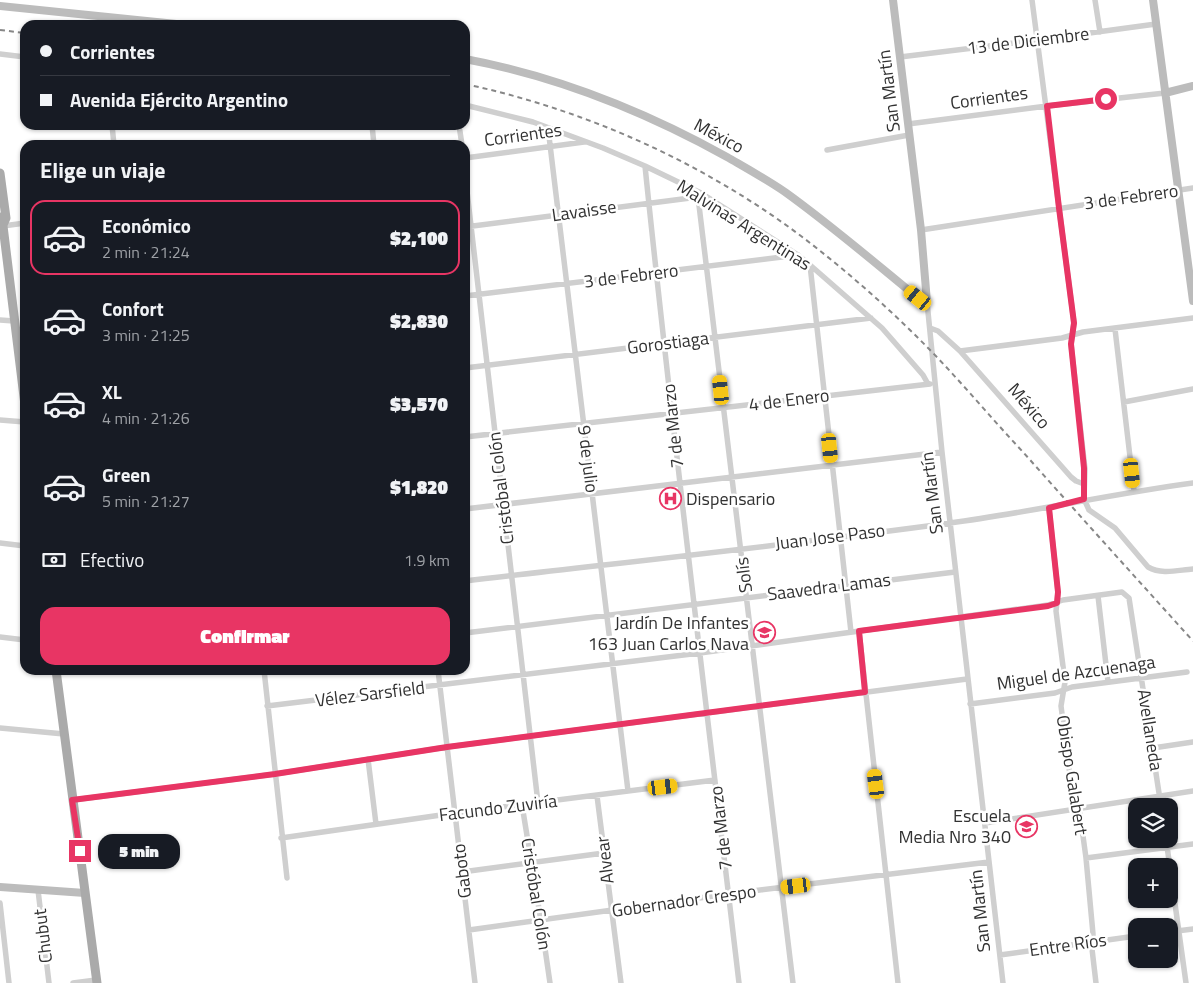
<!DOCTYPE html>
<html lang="es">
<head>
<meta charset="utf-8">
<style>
  :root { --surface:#171b24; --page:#242831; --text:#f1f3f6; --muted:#9ea1a6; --line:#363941; --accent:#e83564 }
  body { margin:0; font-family:"Titillium Web",sans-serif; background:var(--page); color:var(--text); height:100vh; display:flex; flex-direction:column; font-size:19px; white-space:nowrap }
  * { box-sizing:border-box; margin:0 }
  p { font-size:16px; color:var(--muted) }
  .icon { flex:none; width:28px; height:28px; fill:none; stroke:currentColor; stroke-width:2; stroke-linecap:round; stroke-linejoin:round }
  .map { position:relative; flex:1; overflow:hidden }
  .panel { position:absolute; left:20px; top:140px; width:450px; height:535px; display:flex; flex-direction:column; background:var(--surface); border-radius:15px; box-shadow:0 1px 4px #0004 }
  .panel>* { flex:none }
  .banner { position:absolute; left:20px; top:20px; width:450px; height:110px; border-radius:15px; box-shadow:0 1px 4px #0004; display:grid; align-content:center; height:110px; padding:0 20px; background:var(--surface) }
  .tools { position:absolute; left:1128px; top:798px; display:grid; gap:10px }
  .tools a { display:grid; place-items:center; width:50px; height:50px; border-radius:10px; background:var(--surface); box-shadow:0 1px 4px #0004; font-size:25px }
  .end { position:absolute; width:22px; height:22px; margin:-11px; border:6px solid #e83564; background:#fff; box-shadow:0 0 0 2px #fff }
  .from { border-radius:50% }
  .bubble { position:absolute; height:35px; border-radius:15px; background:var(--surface); box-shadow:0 1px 4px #0004; font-size:16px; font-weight:800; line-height:35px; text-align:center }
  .car { position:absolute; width:15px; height:30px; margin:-15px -8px; border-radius:6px; box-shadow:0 0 4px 1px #0007; background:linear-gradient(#f5c518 24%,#345 0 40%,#f5c518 0 76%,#345 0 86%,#f5c518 0) }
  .banner b { display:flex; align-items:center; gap:18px; height:48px; font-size:19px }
  .banner b+b { border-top:1px solid var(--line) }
  .banner i { width:12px; height:12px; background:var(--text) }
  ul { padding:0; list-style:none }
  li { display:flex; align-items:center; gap:15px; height:75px; margin:0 10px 8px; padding:0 10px; border:2px solid transparent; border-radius:15px }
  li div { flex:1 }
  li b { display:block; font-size:19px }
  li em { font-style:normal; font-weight:800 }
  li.selected { border-color:var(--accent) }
  li>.icon { width:45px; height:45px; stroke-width:1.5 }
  h2 { padding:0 20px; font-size:22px; line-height:60px }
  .pay { display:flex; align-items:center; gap:12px; height:55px; padding:0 20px; font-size:19px }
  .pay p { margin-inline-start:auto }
  .primary-button { display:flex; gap:10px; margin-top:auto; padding:10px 20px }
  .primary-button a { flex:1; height:58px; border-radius:15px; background:var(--accent); color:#fff; font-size:20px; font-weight:800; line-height:58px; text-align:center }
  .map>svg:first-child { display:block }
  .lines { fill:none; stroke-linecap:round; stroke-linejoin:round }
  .street { stroke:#cfcfcf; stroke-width:5.5 }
  .secondary { stroke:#bcbcbc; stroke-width:8 }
  .primary { stroke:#aaa; stroke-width:9 }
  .rail { stroke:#878787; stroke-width:2; stroke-dasharray:5 4; stroke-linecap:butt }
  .route { stroke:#e83564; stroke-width:6 }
  .labels { text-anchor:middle; stroke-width:5; stroke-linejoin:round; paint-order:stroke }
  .street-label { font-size:18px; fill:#323232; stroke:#fff }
  .poi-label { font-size:18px; fill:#323232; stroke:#fff; text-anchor:end }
</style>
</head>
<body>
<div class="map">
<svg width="1193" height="983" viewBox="0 0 1193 983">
  <rect width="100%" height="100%" fill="#fff"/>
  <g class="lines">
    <path class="street" d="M1032,0l42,323 -3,21 14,125 -1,30 5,11 26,18 33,39c14,8 30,3 45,2
      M1095,0l5,32
      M0,54l25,3
      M900,57l138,-17 118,-16
      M465,105l68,17 70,26 42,18 56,27 97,62 12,10 72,63 41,47 5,9
      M908,124l139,-18 118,-13
      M112,125l2,20
      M372,125l2,20
      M459,125l3,20
      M548,128l80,663
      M827,150l82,-15
      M465,158l119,-16
      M645,166c28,273 62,545 94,817
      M465,174l73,629
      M698,197l95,786
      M3,226l22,-3
      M465,227l233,-30 2,-2
      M921,230l272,-42
      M810,265l41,367
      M465,296l333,-41
      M927,302l15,150 61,531
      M0,320l14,1
      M930,328l8,3 22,20 111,126 5,4 8,3
      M1115,329l19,162
      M960,351l102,-13 21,-6 110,-14
      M465,368l406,-50
      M1124,402l69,-13
      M0,420l25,2
      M465,437l465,-53
      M1049,508l9,84 -2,19 9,71 -4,24 12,92 7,16 6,44 7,76 -1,15 4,34
      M465,509l477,-57
      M0,543l25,3
      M465,581c162,-19 324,-36 485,-58 82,-11 161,-29 243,-40
      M1098,596l10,86
      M859,631l39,352
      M465,633l490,-61
      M0,637l25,3
      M264,670l23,208
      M438,670l37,313
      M970,704l85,-11 17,-6 115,-15
      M267,706l433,-53 348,-48 15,-5 59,-8 7,6 32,208
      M0,728l64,6
      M1153,748l40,-6
      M368,759l8,65
      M597,796l24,187
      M73,800l202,-26 172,-27 520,-68
      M522,805l19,116 9,62
      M985,823l208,-32
      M281,838l174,-25 260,-33
      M1166,839l20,144
      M1086,858l107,-14
      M462,872l142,-19
      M38,890l11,93
      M0,903l9,80
      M469,930l259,-36 261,-32
      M1169,932l24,-3
      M1000,955l136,-19
      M73,983l23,-3"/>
    <path class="secondary" d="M893,0l28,230 6,72
      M1153,0l40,301
      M0,6l186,19
      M465,59c91,17 181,53 262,98 19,11 39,22 58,35 46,33 89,70 133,106l9,4
      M1165,93l28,-7
      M0,887l85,6"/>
    <path class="primary" d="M0,173l6,45 -3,7
      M0,217l3,9 22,179
      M56,670l41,313"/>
    <path class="rail" d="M0,30l25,3
      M465,84c121,26 237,78 336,152 46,35 90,74 130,115 32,33 61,68 92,101 56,63 113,126 170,189"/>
  </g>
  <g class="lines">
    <path class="route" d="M80,851l-8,-51 203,-26 172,-27 418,-55 -6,-61 189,-25 9,-3 1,-11 -9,-84 35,-9v-31l-13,-124 3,-21 -15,-115 -12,-102 59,-7"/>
  </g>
  <defs>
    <symbol id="hospital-ring" viewBox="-11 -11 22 22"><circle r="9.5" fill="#fff" stroke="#e83564" stroke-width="1.5"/><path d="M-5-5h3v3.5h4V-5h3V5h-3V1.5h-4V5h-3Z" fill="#e83564"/></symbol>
    <symbol id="school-ring" viewBox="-11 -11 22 22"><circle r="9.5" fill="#fff" stroke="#e83564" stroke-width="1.5"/><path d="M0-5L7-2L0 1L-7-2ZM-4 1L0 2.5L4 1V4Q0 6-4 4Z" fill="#e83564"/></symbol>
  </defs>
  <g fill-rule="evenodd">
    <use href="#hospital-ring" x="658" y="486" width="25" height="25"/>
    <use href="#school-ring" x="752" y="620" width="25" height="25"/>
    <use href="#school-ring" x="1014" y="814" width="25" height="25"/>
  </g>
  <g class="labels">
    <g class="street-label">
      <text transform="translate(1028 41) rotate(-7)" y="6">13 de Diciembre</text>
      <text transform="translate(889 91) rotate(-97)" y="6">San Martín</text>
      <text transform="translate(989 98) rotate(-8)" y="6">Corrientes</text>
      <text transform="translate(523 135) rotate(-8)" y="6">Corrientes</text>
      <text transform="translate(719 136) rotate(28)" y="6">México</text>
      <text transform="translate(1131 197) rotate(-8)" y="6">3 de Febrero</text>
      <text transform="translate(584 211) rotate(-8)" y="6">Lavaisse</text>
      <text transform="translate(744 225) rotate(32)" y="6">Malvinas Argentinas</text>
      <text transform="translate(631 276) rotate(-7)" y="6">3 de Febrero</text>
      <text transform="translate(668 343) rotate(-7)" y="6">Gorostiaga</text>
      <text transform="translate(789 400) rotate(-7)" y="6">4 de Enero</text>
      <text transform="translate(1029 406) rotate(49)" y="6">México</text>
      <text transform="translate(673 426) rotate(-96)" y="6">7 de Marzo</text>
      <text transform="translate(588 459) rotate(83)" y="6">9 de julio</text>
      <text transform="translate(501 488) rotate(-97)" y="6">Cristóbal Colón</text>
      <text transform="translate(932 493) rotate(-97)" y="6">San Martín</text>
      <text transform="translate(830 537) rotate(-7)" y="6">Juan Jose Paso</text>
      <text transform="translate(744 575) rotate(-97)" y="6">Solís</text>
      <text transform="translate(829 587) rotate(-7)" y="6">Saavedra Lamas</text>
      <text transform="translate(1076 673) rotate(-8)" y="6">Miguel de Azcuenaga</text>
      <text transform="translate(370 694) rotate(-7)" y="6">Vélez Sarsfield</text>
      <text transform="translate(1150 730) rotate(81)" y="6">Avellaneda</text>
      <text transform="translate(1072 775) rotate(81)" y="6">Obispo Galabert</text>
      <text transform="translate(498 808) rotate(-7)" y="6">Facundo Zuviría</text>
      <text transform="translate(721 828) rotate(-97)" y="6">7 de Marzo</text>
      <text transform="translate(605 860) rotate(-97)" y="6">Alvear</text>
      <text transform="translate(462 871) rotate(-97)" y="6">Gaboto</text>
      <text transform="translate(536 894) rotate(81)" y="6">Cristóbal Colón</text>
      <text transform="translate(684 901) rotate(-8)" y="6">Gobernador Crespo</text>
      <text transform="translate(980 911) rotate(-96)" y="6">San Martín</text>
      <text transform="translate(43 936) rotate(-97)" y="6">Chubut</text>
      <text transform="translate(1068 945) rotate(-8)" y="6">Entre Ríos</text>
    </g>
    <g class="poi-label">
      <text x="686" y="505" text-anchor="start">Dispensario</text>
      <text x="749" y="629">Jardín De Infantes<tspan x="749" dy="21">163 Juan Carlos Nava</tspan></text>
      <text x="1011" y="822">Escuela<tspan x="1011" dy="21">Media Nro 340</tspan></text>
    </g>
  </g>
</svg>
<div class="tools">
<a><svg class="icon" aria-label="layers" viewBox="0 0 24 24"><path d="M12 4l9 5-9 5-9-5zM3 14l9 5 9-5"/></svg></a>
<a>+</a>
<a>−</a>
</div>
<i class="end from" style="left:1106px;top:99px"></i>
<i class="end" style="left:80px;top:851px"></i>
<div class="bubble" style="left:98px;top:834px;width:82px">5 min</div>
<i class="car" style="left:918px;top:298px;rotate:309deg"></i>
<i class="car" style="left:721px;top:390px;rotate:354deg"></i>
<i class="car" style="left:830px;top:448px;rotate:174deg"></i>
<i class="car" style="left:1132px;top:473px;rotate:174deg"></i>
<i class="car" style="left:876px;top:784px;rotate:353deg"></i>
<i class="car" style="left:663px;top:787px;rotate:83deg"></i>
<i class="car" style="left:796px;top:886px;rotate:263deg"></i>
<div class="banner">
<b><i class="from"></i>Corrientes</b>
<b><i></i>Avenida Ejército Argentino</b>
</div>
<section class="panel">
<h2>Elige un viaje</h2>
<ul>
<li class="selected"><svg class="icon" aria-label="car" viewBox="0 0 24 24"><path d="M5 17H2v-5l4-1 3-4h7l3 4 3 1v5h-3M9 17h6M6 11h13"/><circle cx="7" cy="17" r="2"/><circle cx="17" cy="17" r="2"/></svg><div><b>Económico</b><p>2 min · 21:24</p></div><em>$2,100</em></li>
<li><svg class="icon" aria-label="car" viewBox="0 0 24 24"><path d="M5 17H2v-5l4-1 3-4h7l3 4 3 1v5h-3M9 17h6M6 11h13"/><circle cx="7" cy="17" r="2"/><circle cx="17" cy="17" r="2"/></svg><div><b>Confort</b><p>3 min · 21:25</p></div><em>$2,830</em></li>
<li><svg class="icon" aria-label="car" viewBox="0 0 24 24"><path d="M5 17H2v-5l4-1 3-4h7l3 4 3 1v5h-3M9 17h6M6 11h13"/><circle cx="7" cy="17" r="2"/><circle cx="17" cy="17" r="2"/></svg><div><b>XL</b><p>4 min · 21:26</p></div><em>$3,570</em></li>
<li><svg class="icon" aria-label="car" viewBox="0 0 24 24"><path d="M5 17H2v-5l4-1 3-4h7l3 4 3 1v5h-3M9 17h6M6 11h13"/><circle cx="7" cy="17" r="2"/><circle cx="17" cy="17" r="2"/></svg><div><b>Green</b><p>5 min · 21:27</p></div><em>$1,820</em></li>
</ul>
<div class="pay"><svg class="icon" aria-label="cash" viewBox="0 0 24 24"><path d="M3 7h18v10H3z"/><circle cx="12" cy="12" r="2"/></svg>Efectivo<p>1.9 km</p></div>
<div class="primary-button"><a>Confirmar</a></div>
</section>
</div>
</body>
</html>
